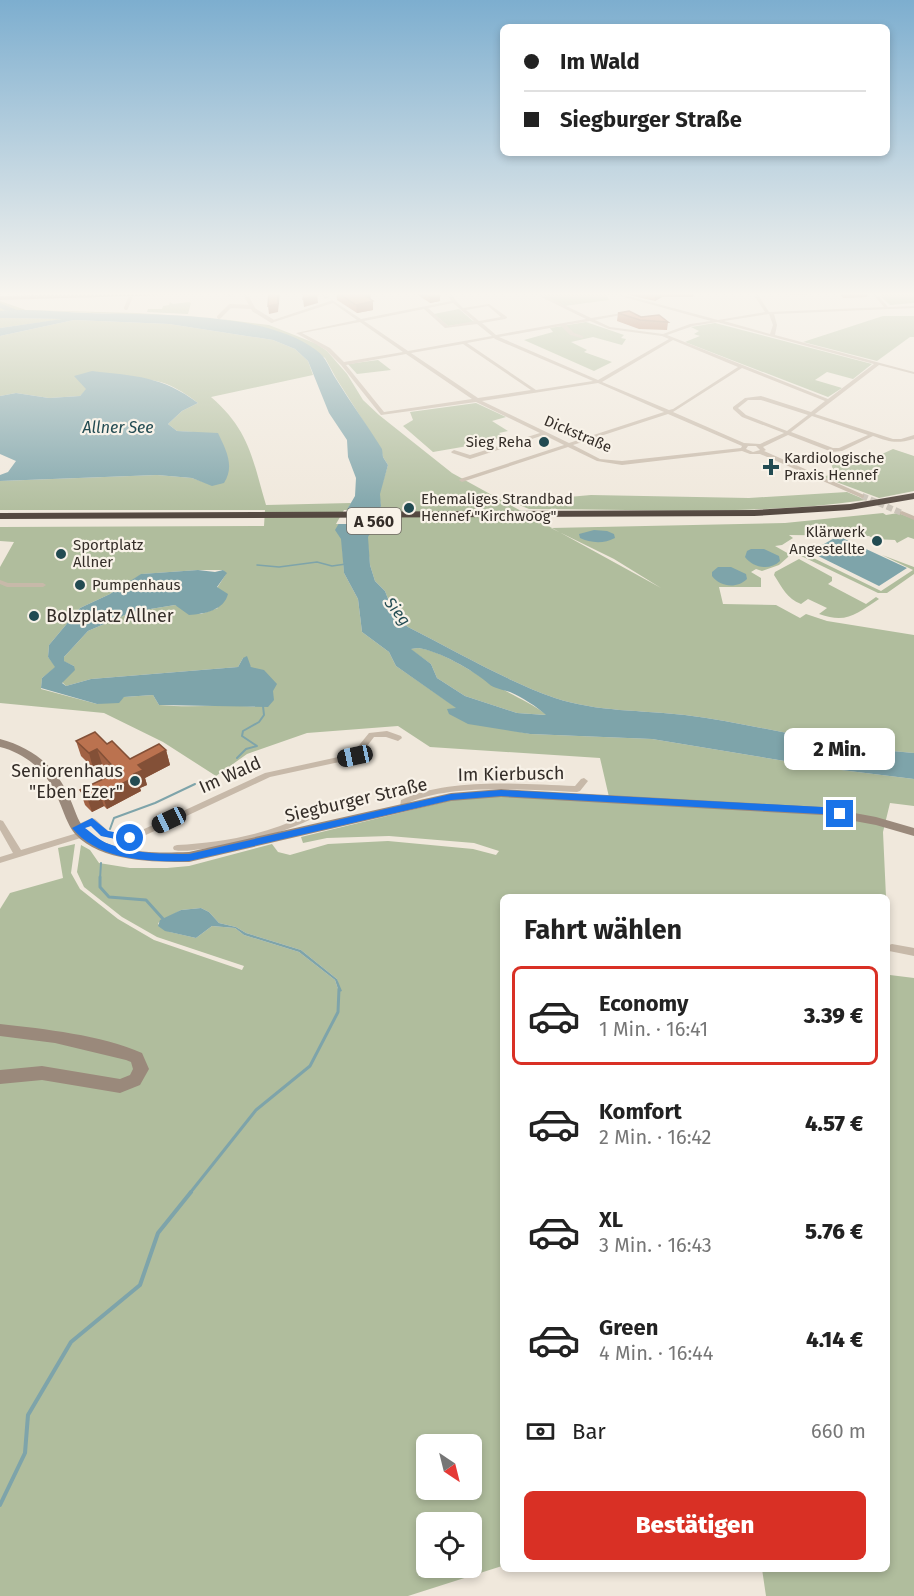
<!DOCTYPE html>
<html lang="de">
<head>
<meta charset="utf-8">
<style>
  :root { --surface:#fff; --page:#f2f2f2; --text:#222; --muted:#767676; --line:#e0e0e0; --accent:#d93025 }
  body { margin:0; font-family:"Fira Sans",sans-serif; background:var(--page); color:var(--text); height:100vh; display:flex; flex-direction:column; font-size:22px; white-space:nowrap }
  * { box-sizing:border-box; margin:0 }
  p { font-size:20px; color:var(--muted) }
  .icon { flex:none; width:33px; height:33px; fill:none; stroke:currentColor; stroke-width:2; stroke-linecap:round; stroke-linejoin:round }
  .map { position:relative; flex:1; overflow:hidden }
  .sheet { position:absolute; left:500px; top:894px; width:390px; height:678px; display:flex; flex-direction:column; background:var(--surface); border-radius:9px; box-shadow:0 3px 9px #0003 }
  .sheet>* { flex:none }
  .guide { position:absolute; left:500px; top:24px; width:390px; height:132px; border-radius:9px; box-shadow:0 3px 9px #0003; display:grid; align-content:center; height:132px; padding:0 24px; background:var(--surface) }
  .needle { width:39px; rotate:145deg }
  .controls { position:absolute; left:416px; top:1434px; display:grid; gap:12px }
  .controls a { display:grid; place-items:center; width:66px; height:66px; border-radius:9px; background:var(--surface); box-shadow:0 3px 9px #0003; font-size:30px }
  .end { position:absolute; width:27px; height:27px; margin:-14px; border:8px solid #1a73e8; background:#fff; box-shadow:0 0 0 3px #fff }
  .from { border-radius:50% }
  .bubble { position:absolute; height:42px; border-radius:9px; background:var(--surface); box-shadow:0 3px 9px #0003; font-size:20px; font-weight:800; line-height:42px; text-align:center }
  .car { position:absolute; width:18px; height:36px; margin:-18px -9px; border-radius:8px; box-shadow:0 0 4px 2px #0007; background:linear-gradient(#222 24%,#8ab4d8 0 40%,#222 0 76%,#8ab4d8 0 86%,#222 0) }
  .guide b { display:flex; align-items:center; gap:21px; height:57px; font-size:22px }
  .guide b+b { border-top:2px solid var(--line) }
  .guide i { width:15px; height:15px; background:var(--text) }
  ul { padding:0; list-style:none }
  li { display:flex; align-items:center; gap:18px; height:99px; margin:0 12px 9px; padding:0 12px; border:3px solid transparent; border-radius:9px }
  li div { flex:1 }
  li b { display:block; font-size:22px }
  li em { font-style:normal; font-weight:800 }
  li.current { border-color:var(--accent) }
  li>.icon { width:54px; height:54px; stroke-width:1.5 }
  h2 { padding:0 24px; font-size:27px; line-height:72px }
  .pay { display:flex; align-items:center; gap:15px; height:66px; padding:0 24px; font-size:22px }
  .pay p { margin-inline-start:auto }
  .button { display:flex; gap:12px; margin-top:auto; padding:12px 24px }
  .button a { flex:1; height:69px; border-radius:9px; background:var(--accent); color:#fff; font-size:24px; font-weight:800; line-height:69px; text-align:center }
  .map>svg:first-child { display:block }
  .green { fill:#b0bd9d; fill-rule:evenodd }
  .water { fill:#7ea4aa; fill-rule:evenodd }
  .pier { fill:#f0e8dc }
  .lines { fill:none; stroke-linecap:round; stroke-linejoin:round }
  .stream-far3 { stroke:#7ea4aa; stroke-width:1.5 }
  .stream-far2 { stroke:#7ea4aa; stroke-width:2 }
  .stream-far1 { stroke:#7ea4aa; stroke-width:3 }
  .stream { stroke:#7ea4aa; stroke-width:4 }
  .river { fill:#7ea4aa; fill-rule:evenodd }
  .minor-tunnel { stroke:#cac3b8; stroke-width:6; stroke-dasharray:6 3; stroke-linecap:butt }
  .pedestrian { stroke:#c7b9a9; stroke-width:4 }
  .minor { fill:#c7b9a9; fill-rule:evenodd }
  .secondary { fill:#9a897b; fill-rule:evenodd }
  .motorway { fill:#544840; fill-rule:evenodd }
  .wall { fill:#a16244 }
  .shaded-wall { fill:#835037 }
  .building { fill:#bb724f; stroke:#835037; stroke-width:1.5 }
  .route { fill:#1a73e8 }
  .poi-dot { fill:#224b52; stroke:#f8f2e8; stroke-width:2 }
  .labels { text-anchor:middle; stroke-width:4.5; stroke-linejoin:round; paint-order:stroke }
  .far-street-label { font-size:15px; fill:#342d28; stroke:#f8f2e8 }
  .far-poi-label { font-size:15px; fill:#342d28; stroke:#f8f2e8; text-anchor:start }
  .far-water-label { font-size:16px; font-style:italic; fill:#224b52; stroke:#f8f2e8 }
  .shield { fill:#f8f2e8; stroke:#6f6862; stroke-width:1.5 }
  .shield-label { font-size:16px; font-weight:bold; fill:#342d28 }
  .poi-label { font-size:18px; fill:#342d28; stroke:#f8f2e8; text-anchor:start }
  .street-label { font-size:18px; fill:#342d28; stroke:#f8f2e8 }
</style>
</head>
<body>
<div class="map">
<svg width="914" height="1596" viewBox="0 0 914 1596">
  <rect width="100%" height="100%" fill="#f0e8dc"/>
  <path class="green" d="M536,292h62l12,2 -3,1 2,5 -45,6z
    M876,292h38v11l-24,2z
    M0,301l26,9 111,3 76,5 -165,-7h-48z
    M170,302l3,2 16,-2 2,1 -3,11 -41,-2 1,-3h14l1,-3 6,-1z
    M459,309l15,13 -26,4 -14,-12z
    M883,316h31v21h-4l-33,24 -74,-19z
    M0,318l65,1 -65,9z
    M221,319l48,6 48,19 10,7 20,23 16,26 16,15 73,58 209,115 -47,-29 -63,-31 234,-5 98,-10 3,2 12,-2 16,6v20l-6,-2 -11,6 -2,-3 -21,-1 -5,-3 -80,-1 4,3 -11,7 -7,1 14,8 -1,3 -9,8 -17,6 -6,-2 -5,3 10,6v9h-42l4,17 53,1 24,13 6,-4 21,7 87,14v118c-77,-6 -152,-28 -229,-38 -43,-5 -88,-3 -130,-17 -51,-18 -99,-47 -147,-71l-13,-10 -10,-26 -10,-10 -5,-16 -3,-28 9,-14 5,-17 -2,-12 9,-29 -5,-8 -2,-8 -45,-71 -11,-20 -35,-22z
    M74,320l95,4 104,16 22,9 13,12 5,14 -102,22c39,34 41,61 55,108l85,-2 -10,19 3,51 14,26 4,33 27,20 7,14 61,42 -2,2 45,18 30,6 122,5 181,30 81,10v27l-24,-3 -7,29 3,65h-384v669l-94,30h-408v-687l10,-16 53,-15 -5,-30 17,-4 -4,29 9,16 38,30 36,21 88,30 2,-4 -87,-29 -35,-20 -38,-30 -7,-15 4,-27 9,5 9,13 31,5h37l22,-2 83,-22 6,8 12,3 38,-11 60,-3 85,8 23,6 3,-4 -25,-8 -85,-7 -62,2 -24,5 -2,-6 193,-47 115,7 -9,-39 -170,-11 -32,-21 -91,7 -60,21 -31,22 -53,-34 -59,-29 -104,-10v-136l14,-25 -14,-1v-14l264,-1 1,-16h-265v-29l157,-6 35,3 20,7 -19,-53 -16,-1 -9,-7 14,-13 16,-8c-45,-34 -61,-24 -112,-13l-6,6 -31,2 -33,-5 -16,3v-60zM198,570h25l3,4 -9,14 1,20 -17,6 -26,-9 -43,7 -44,19 -24,26 -1,4 11,5 -12,16 4,4 25,-7 147,-12 5,-9 8,9 4,40c-32,-3 -64,1 -96,-2l-6,-10 -29,2 -27,7 -56,-15 1,-11 14,-11 -8,-10 1,-12 31,-37 30,-14 32,-20zM201,908l8,4 10,11 17,4 10,6 55,17 36,29 2,13 -4,-12 -36,-28 -55,-17 -9,-7 -23,-2 -16,12 -26,-6 -11,-6 -1,-3 23,-13zM426,1444h45v46h-45zM426,1522h45v46h-45z
    M586,322l38,13 -3,3 5,1 -4,6 -29,-8 -22,5 16,8 -3,2 28,10 -18,9 -70,-31 29,-8 -3,-4z
    M715,323l157,41 -19,15 -26,-7 -12,8 27,8 -14,9 -143,-55 15,-6 -6,-2 5,-3 -8,-4z
    M378,360l13,10 -34,4 -9,-10z
    M476,403l30,14 -14,4 16,10 -9,2 5,4 -42,10 -29,5 -30,-26 10,-6 -3,-8z
    M893,449l21,7v35l-35,7 -56,-21 11,-4 -3,-10 27,2z
    M847,492l19,8c-109,16 -227,9 -337,9l-17,-7 79,-7 158,3z
    M795,549l86,42 32,-21 -31,-15 32,12v7l-27,19h-9l-83,-40 -2,-2z
    M799,559l33,18v4l-4,3 38,20 10,-7 3,2c-23,15 -32,25 -60,15l8,-6 -19,-9 -7,5c-14,-5 -19,-17 -27,-29l1,-3z
    M418,648c24,3 51,22 72,34 19,12 39,19 57,33l-30,-2 -52,-17 -28,-18 -6,-14 -21,-15z
    M886,897l4,78 24,3v618h-148l-4,-27h124z"/>
  <path class="water" d="M0,311c28,-3 59,1 87,2 64,2 177,-2 229,37 11,8 13,18 20,29 15,24 31,46 46,70l1,8 5,8 -8,29 1,12 -5,17 -8,14 2,28 5,16 10,10 10,26 13,10c48,24 96,53 147,71 42,14 87,12 130,17 77,10 152,32 229,38v26l-81,-10 -181,-30 -122,-5 -62,-10 -19,-10 -2,-5 9,-1 -60,-42 -7,-14 -27,-20 -4,-33 -14,-26 -3,-34 -6,-9 20,-34 1,-18 -8,-21 -1,-17 -18,-27 -21,-52 -13,-12 -22,-9 -104,-16 -95,-4 -74,16v-8l62,-9 -62,-1zM418,648c21,3 55,22 71,36 4,4 15,6 21,8 13,6 26,14 36,23l-29,-2 -52,-17 -28,-18 -6,-14 -20,-15z
    M92,371c43,5 70,5 106,32l-16,8 -14,13 9,7 41,2c8,17 17,33 6,50l-12,3 -20,-8 -35,-3 -157,6v-6l8,-3 8,-11 -16,-7v-58l16,-3 33,5 31,-2 6,-7 -12,-13z
    M594,530l13,1 7,3 1,4c-11,6 -25,5 -35,0l-1,-4z
    M838,536l69,32 -28,18 -69,-34z
    M751,549h13l15,7 1,5c-10,10 -27,7 -35,-4l2,-6z
    M718,567h13l15,7 1,5c-10,10 -27,8 -35,-3v-4z
    M198,570l17,2 8,-2 4,3 -10,14 11,7c-4,16 -23,20 -39,21l-14,-10 -43,7 -44,19 -24,26v4l10,5 1,4 -13,13 4,3 25,-7 147,-12 5,-9 4,-2 4,11 13,3 13,14 -4,7 1,9 -6,7 -109,-2 -6,-10 -29,2 -5,6 -22,1 -56,-16 1,-10 13,-11 -7,-10 1,-12 31,-37 30,-14 31,-20z
    M201,908l8,4 10,11 17,4 10,6 55,17 36,29 5,12 -3,1 -4,-12 -36,-28 -55,-17 -9,-7 -23,-2 -16,12 -31,-7 -7,-5 2,-6 21,-10z"/>
  <path class="pier" d="M344,510h39l-4,14h-43z"/>
  <g class="lines">
    <path class="stream-far3" d="M257,565l22,2 38,-5 15,4 14,-2"/>
    <path class="stream-far2" d="M237,758l9,-9 11,-3 -15,-10 1,-5 16,-9 5,-7 -1,-9
      M110,829l4,-11 41,-15 40,-19
      M100,879l1,-16"/>
    <path class="stream-far1" d="M100,877v10l9,10 37,3 18,20
      M190,1193l66,-83 54,-44 28,-54 1,-23"/>
    <path class="stream" d="M0,1505l25,-52 3,-38 43,-73 69,-57 18,-52 33,-41"/>
    <path class="river" d="M0,303l22,9 1,2 -7,2 -16,-8z"/>
    <path class="minor-tunnel" d="M862,496l40,17"/>
    <path class="pedestrian" d="M229,292l1,3
      M244,292l10,18 18,11
      M126,308l6,-14
      M219,317l11,-11 22,1"/>
    <path class="minor" d="M319,292h4l6,6 -4,1z
      M446,292h4l6,9 7,7 26,-4 18,13v1l-2,1 -23,4 14,12 90,-16 -55,-27h6l54,26 37,-6v1l-2,1 -31,6 15,7 53,7 27,-10 21,-3 -105,-29h7l105,28 47,-8 -13,-20h4l13,20 115,-5 -13,-15h4l13,15 26,-1v2l-140,6 3,11 -2,10 139,37v2l-35,-9 -64,49 78,25h8l13,-4v4c-18,5 -24,3 -41,-3l-31,15 -10,1 -44,-17 -25,12 3,3 -2,1 100,44v2l-2,1 -102,-44h-10l-8,-3 -120,14 -25,-4 -29,-14 -106,35 -3,-2 1,-1 104,-34 -20,-10 -74,24 -18,-6 -1,-1 3,-2 16,5 70,-22 -64,-31 -95,13 -40,-50 -15,-15 -30,-17 61,-13 -24,-17 -59,19 -4,-1 60,-20 2,-1 29,19 90,-18zM453,303l21,18 -26,5 -20,-18zM488,306l13,11 -22,4 -13,-11zM424,309l21,19 32,-4 15,12 -84,15 -44,-30zM769,314l4,11 -3,9 -46,-13zM590,321l19,8 53,7 7,3 -71,41 -99,-43 62,-11 9,9 11,3h2v-2l-9,-3 -8,-8zM360,322l43,30 -59,10 -14,-14 -28,-15zM717,322l157,42 -46,35 -161,-64 26,-9zM494,338l1,1 98,42 -57,9 -69,-47zM673,340l65,27 -65,42 -4,1 -67,-28zM463,344l68,46 -53,8 -67,-45zM406,354l66,45 -88,13 -38,-47zM742,368l83,33 -14,11 -50,-16 -16,2 -12,9v2l9,8 42,16 -24,11 -16,-1 -71,-31zM598,383l66,29 -95,31 -87,-42zM748,400h13l47,15 -21,16 -41,-16 -8,-7zM668,414l74,32 -1,2 -119,13 -22,-2 -27,-14zM812,416l56,19 -29,13h-6l-42,-16zM748,446h8l4,4 -7,2 -7,-3z
      M902,511l12,5v4l-14,-6v-2z
      M0,580l8,3h35l3,2 -3,2h-36l-7,-3z
      M387,731l14,5 1,2 -4,3 -12,-4h-12l-16,21 -88,19 -137,64 -3,1 -28,-6 -11,-11 -14,6 -4,-3 1,-2 18,-8 3,1 13,12 21,5 136,-63 87,-19 17,-21z
      M584,778l4,3 -8,10 -3,1c-48,-2 -126,-9 -169,11l-1,6 -3,1 -4,-3 1,-7c49,-23 121,-16 174,-14l6,-7z
      M315,811l3,1 1,2 -1,2c-37,18 -75,29 -116,33 -9,1 -19,3 -28,1l-1,-2 1,-2 3,-1c35,-2 70,-7 103,-19 12,-4 23,-11 35,-15z
      M0,820l3,1 18,29 63,-19 3,1 1,2 -1,2 -87,27v-6l13,-4 -13,-23z
      M892,944l22,4v8l-25,-5 -2,-3 2,-3z"/>
    <path class="secondary" d="M139,292h68l-3,2 -204,6v-4z
      M0,739c33,9 57,28 70,60 5,10 7,21 14,29 26,27 71,25 105,24l262,-59 50,-4 321,18 54,10 38,11v8l-38,-11 -54,-10 -321,-18 -50,4 -262,61c-35,0 -88,0 -114,-28 -8,-10 -11,-22 -16,-33 -10,-27 -31,-47 -59,-54z
      M0,1024c45,5 101,11 142,29l7,16 -9,16 -20,8 -78,-13 -42,4v-14l42,-4 78,13 10,-4 3,-6 -2,-7 -5,-2 -71,-17 -55,-7z"/>
    <path class="motorway" d="M914,493v6l-64,11 -96,6 -754,3v-6l754,-3 96,-6z"/>
  </g>
  <path class="wall" d="M336,292h34l1,7h-1l3,2v9l-16,3 -20,-13z
    M418,292h19l3,9 -10,2 -12,-8z
    M616,292h78l-1,5h-31l-7,4z
    M788,292h20l-1,3h-17z
    M838,292h30l-1,5 -24,1z
    M618,313l50,9 -1,8 -28,-1 -22,-8z
    M76,741l31,3 23,15 36,-9 4,15 -25,13 2,7 -7,3 1,3 -34,18 -3,-3 -12,6 -7,-7 -5,-15 32,-15 -10,-11 -9,4 -12,-12z"/>
  <path class="shaded-wall" d="M278,292h2l-2,20 -9,2 -1,-8z
    M317,292l1,11 -14,4 -1,-8z
    M365,292h5l1,7 -10,3v-9z
    M656,292h7l-1,5 -7,4z
    M440,295v6l-10,2v-6z
    M373,301v9l-16,3 -1,-8z
    M97,749l5,15 -9,4 -4,-15z
    M166,750l4,15 -25,13 2,7 -7,3 1,3 -34,18 -5,-15 32,-20 4,-9z
    M99,791l5,15 -12,6 -5,-15z"/>
  <path class="building" d="M269,292h9v12l-10,2z
    M304,292h13v3l-14,4z
    M337,292h28l-4,1 12,8 -17,4z
    M422,292h15l3,3 -10,2z
    M629,311l12,6 18,-2 9,7 -28,-2 -22,-7z
    M95,732l12,12 5,-3 18,18 29,-15 7,6 -28,15 5,5 -9,4 3,2 -35,18 -3,-3 -12,6 -7,-7 38,-18 -21,-23 -8,4 -13,-12z"/>
  <linearGradient id="sky" x2="0" y2="1"><stop stop-color="#7daecf"/><stop offset="0.57" stop-color="#f8f5ef"/><stop offset="1" stop-color="#f8f5ef" stop-opacity="0"/></linearGradient>
  <rect width="914" height="516" fill="url(#sky)"/>
  <path class="route" d="M501,790l321,17 21,5 2,2 -5,4 -18,-4 -321,-18 -50,4 -262,61c-39,1 -90,0 -117,-33l20,-10 16,13 22,4 5,3 -5,4 -29,-6 -10,-10 -6,2c7,5 15,13 24,16 25,10 54,10 80,10l262,-60z"/>
  <g class="poi-dot">
    <circle cx="544" cy="442" r="6"/>
    <path d="M768 458h6v6h6v6h-6v6h-6v-6h-6v-6h6z"/>
    <circle cx="409" cy="508" r="6"/>
    <circle cx="877" cy="541" r="6"/>
    <circle cx="61" cy="554" r="6"/>
    <circle cx="80" cy="585" r="6"/>
    <circle cx="34" cy="616" r="6"/>
    <circle cx="135" cy="781" r="6"/>
  </g>
  <g class="labels">
    <g class="far-street-label">
      <text transform="translate(578 434) rotate(23)" y="5">Dickstraße</text>
    </g>
    <g class="far-poi-label">
      <text x="532" y="447" text-anchor="end">Sieg Reha</text>
      <text x="784" y="463">Kardiologische<tspan x="784" dy="17">Praxis Hennef</tspan></text>
      <text x="421" y="504">Ehemaliges Strandbad<tspan x="421" dy="17">Hennef "Kirchwoog"</tspan></text>
      <text x="865" y="537" text-anchor="end">Klärwerk<tspan x="865" dy="17">Angestellte</tspan></text>
      <text x="73" y="550">Sportplatz<tspan x="73" dy="17">Allner</tspan></text>
      <text x="92" y="590">Pumpenhaus</text>
    </g>
    <g class="far-water-label">
      <text x="118" y="433">Allner See</text>
      <text transform="translate(398 611) rotate(52)" y="6">Sieg</text>
    </g>
    <rect class="shield" x="347" y="508" width="54" height="26" rx="4.5"/>
    <g class="shield-label">
      <text x="374" y="527">A 560</text>
    </g>
    <g class="poi-label">
      <text x="46" y="622">Bolzplatz Allner</text>
      <text x="123" y="777" text-anchor="end">Seniorenhaus<tspan x="123" dy="21">"Eben Ezer"</tspan></text>
    </g>
    <g class="street-label">
      <text transform="translate(511 774) rotate(-1)" y="6">Im Kierbusch</text>
      <text transform="translate(230 775) rotate(-24)" y="6">Im Wald</text>
      <text transform="translate(356 800) rotate(-13)" y="6">Siegburger Straße</text>
    </g>
  </g>
</svg>
<div class="controls">
<a><svg class="needle" viewBox="-14 -14 28 28"><path d="M0-13l5 13h-10z" fill="#e53935"/><path d="M0 13l5-13h-10z" fill="#767676"/></svg></a>
<a><svg class="icon" aria-label="locate" viewBox="0 0 24 24"><circle cx="12" cy="12" r="6"/><path d="M12 2v4M12 18v4M2 12h4M18 12h4"/></svg></a>
</div>
<i class="end from" style="left:130px;top:838px"></i>
<i class="end" style="left:840px;top:814px"></i>
<div class="bubble" style="left:784px;top:728px;width:111px">2 Min.</div>
<i class="car" style="left:355px;top:756px;rotate:258deg"></i>
<i class="car" style="left:169px;top:820px;rotate:245deg"></i>
<div class="guide">
<b><i class="from"></i>Im Wald</b>
<b><i></i>Siegburger Straße</b>
</div>
<section class="sheet">
<h2>Fahrt wählen</h2>
<ul>
<li class="current"><svg class="icon" aria-label="car" viewBox="0 0 24 24"><path d="M5 17H2v-5l4-1 3-4h7l3 4 3 1v5h-3M9 17h6M6 11h13"/><circle cx="7" cy="17" r="2"/><circle cx="17" cy="17" r="2"/></svg><div><b>Economy</b><p>1 Min. · 16:41</p></div><em>3.39 €</em></li>
<li><svg class="icon" aria-label="car" viewBox="0 0 24 24"><path d="M5 17H2v-5l4-1 3-4h7l3 4 3 1v5h-3M9 17h6M6 11h13"/><circle cx="7" cy="17" r="2"/><circle cx="17" cy="17" r="2"/></svg><div><b>Komfort</b><p>2 Min. · 16:42</p></div><em>4.57 €</em></li>
<li><svg class="icon" aria-label="car" viewBox="0 0 24 24"><path d="M5 17H2v-5l4-1 3-4h7l3 4 3 1v5h-3M9 17h6M6 11h13"/><circle cx="7" cy="17" r="2"/><circle cx="17" cy="17" r="2"/></svg><div><b>XL</b><p>3 Min. · 16:43</p></div><em>5.76 €</em></li>
<li><svg class="icon" aria-label="car" viewBox="0 0 24 24"><path d="M5 17H2v-5l4-1 3-4h7l3 4 3 1v5h-3M9 17h6M6 11h13"/><circle cx="7" cy="17" r="2"/><circle cx="17" cy="17" r="2"/></svg><div><b>Green</b><p>4 Min. · 16:44</p></div><em>4.14 €</em></li>
</ul>
<div class="pay"><svg class="icon" aria-label="cash" viewBox="0 0 24 24"><path d="M3 7h18v10H3z"/><circle cx="12" cy="12" r="2"/></svg>Bar<p>660 m</p></div>
<div class="button"><a>Bestätigen</a></div>
</section>
</div>
</body>
</html>
